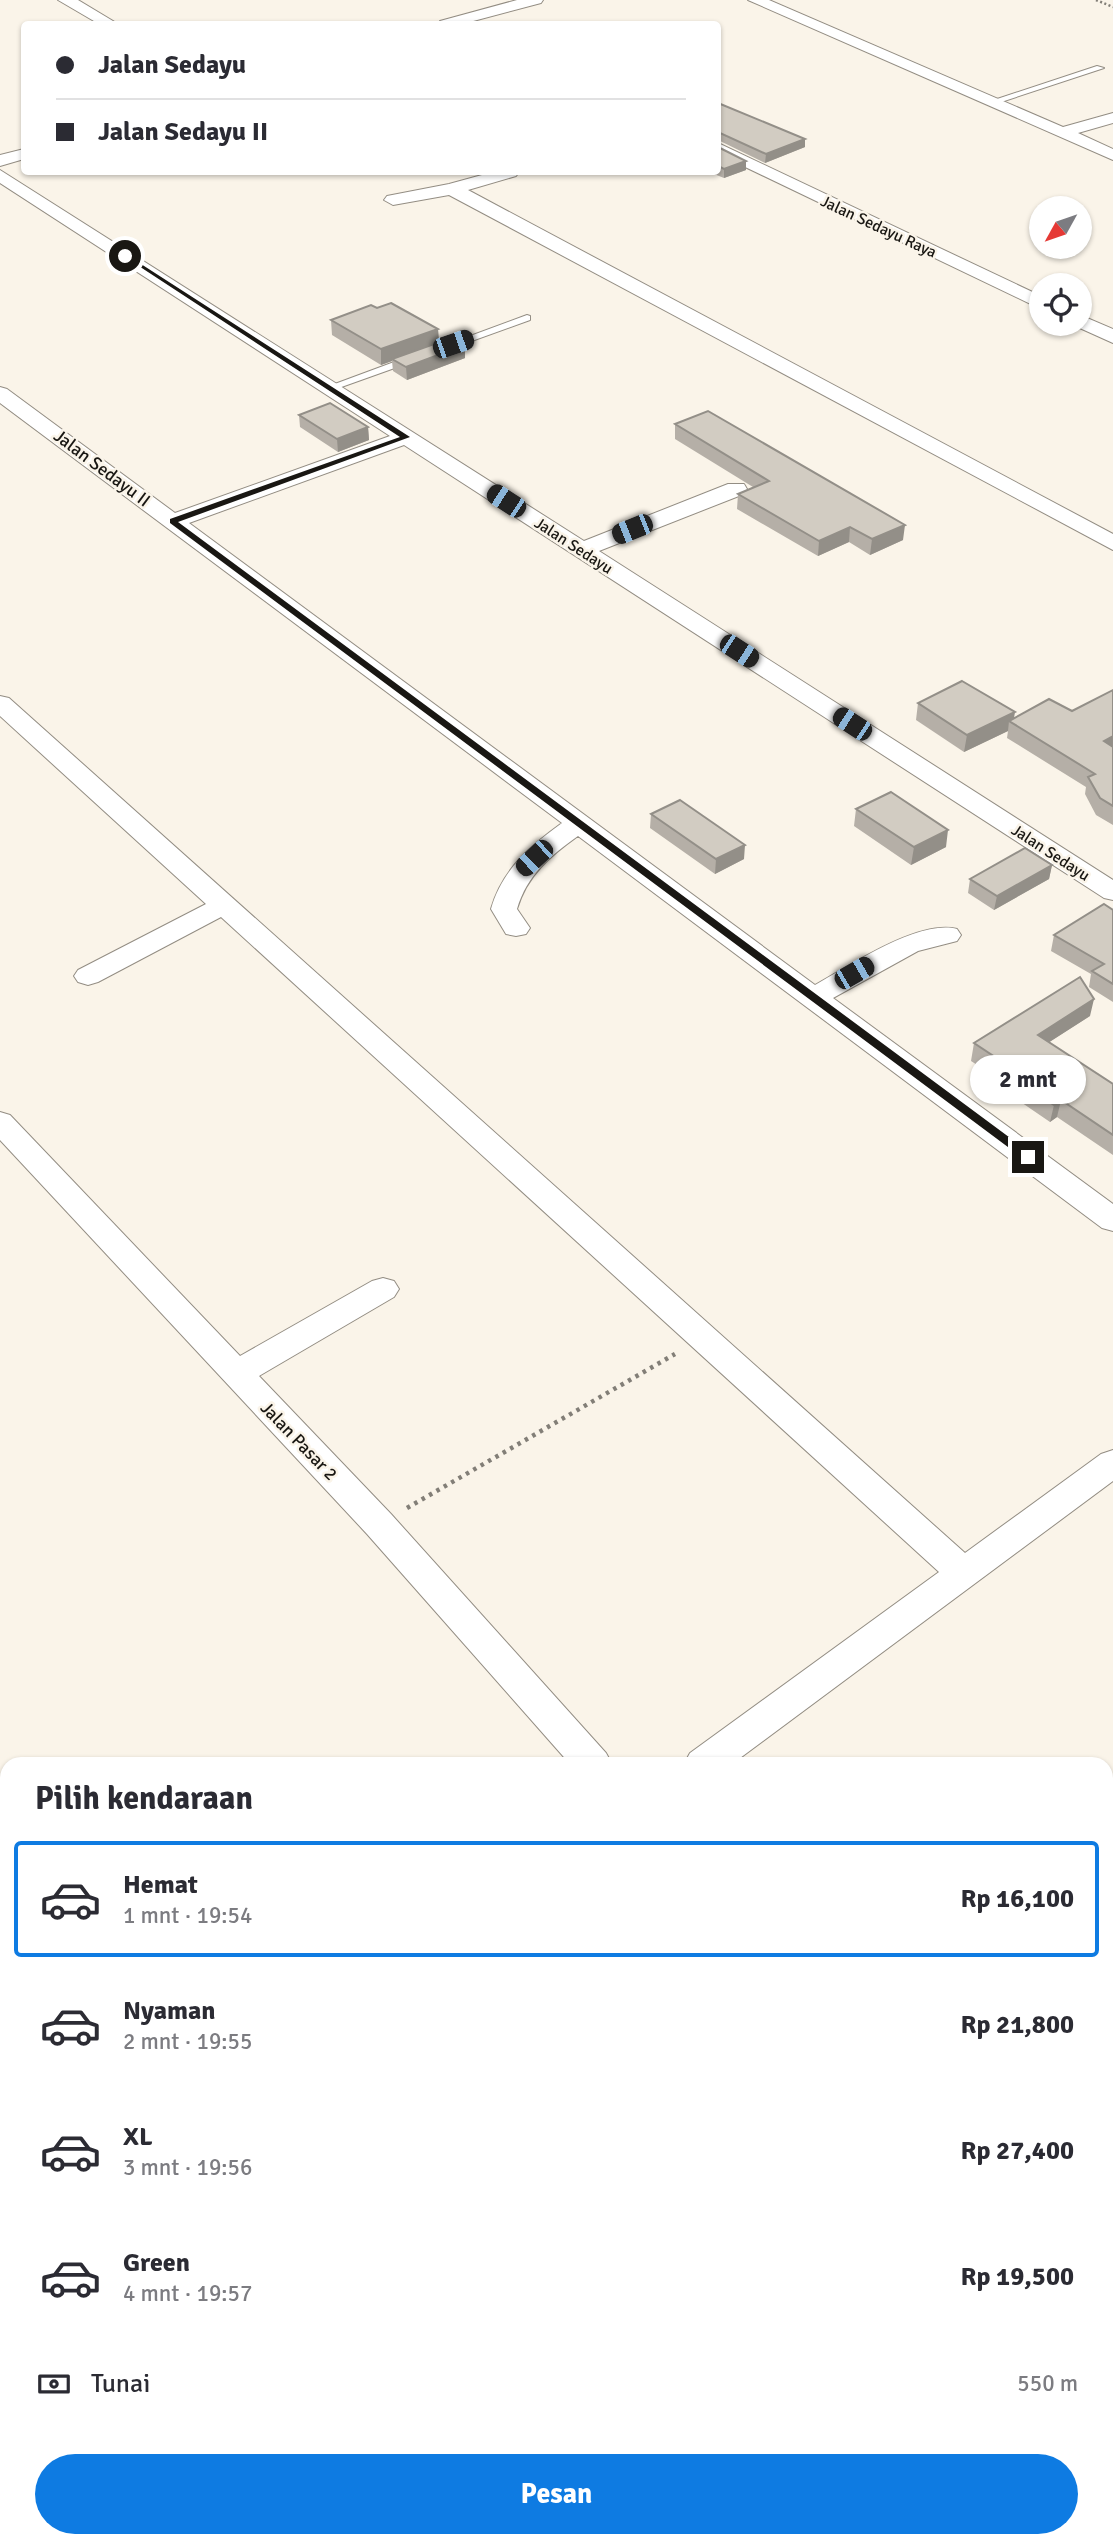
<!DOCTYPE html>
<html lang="id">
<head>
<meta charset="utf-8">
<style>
  :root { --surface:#fff; --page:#f7f7f7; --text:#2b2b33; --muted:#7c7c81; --line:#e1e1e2; --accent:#0e7be2 }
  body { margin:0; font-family:Signika,sans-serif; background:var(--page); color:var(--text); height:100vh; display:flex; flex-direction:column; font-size:26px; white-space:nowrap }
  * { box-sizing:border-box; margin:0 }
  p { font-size:23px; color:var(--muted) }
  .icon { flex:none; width:38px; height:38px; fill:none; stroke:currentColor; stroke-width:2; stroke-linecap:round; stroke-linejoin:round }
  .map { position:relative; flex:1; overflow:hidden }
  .panel { position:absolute; left:0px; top:1757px; width:1113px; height:791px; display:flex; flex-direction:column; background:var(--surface); border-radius:21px 21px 0 0; box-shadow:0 2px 5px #0004 }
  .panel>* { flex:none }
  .hud { position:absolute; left:21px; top:21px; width:700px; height:154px; border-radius:7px; box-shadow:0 2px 5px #0004; display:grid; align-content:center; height:154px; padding:0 35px; background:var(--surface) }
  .needle { width:46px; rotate:230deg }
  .tools { position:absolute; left:1029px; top:196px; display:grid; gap:14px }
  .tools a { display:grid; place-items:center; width:63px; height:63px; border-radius:50%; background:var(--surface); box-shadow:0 2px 5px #0004; font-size:35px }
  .end { position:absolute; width:32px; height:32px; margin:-16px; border:9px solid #191713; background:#fff; box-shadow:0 0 0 4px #fff }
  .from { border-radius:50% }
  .bubble { position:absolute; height:49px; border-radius:24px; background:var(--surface); box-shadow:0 2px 5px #0004; font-size:23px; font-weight:800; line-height:49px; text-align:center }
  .car { position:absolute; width:21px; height:42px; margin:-21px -10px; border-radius:9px; box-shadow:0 0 5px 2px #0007; background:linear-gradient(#222 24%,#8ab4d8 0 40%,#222 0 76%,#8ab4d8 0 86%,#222 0) }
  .hud b { display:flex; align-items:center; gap:24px; height:66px; font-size:26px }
  .hud b+b { border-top:2px solid var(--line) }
  .hud i { width:18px; height:18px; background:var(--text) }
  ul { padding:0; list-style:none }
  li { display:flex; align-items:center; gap:21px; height:116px; margin:0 14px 10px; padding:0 21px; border:4px solid transparent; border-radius:7px }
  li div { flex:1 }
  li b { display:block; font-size:26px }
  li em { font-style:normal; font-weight:800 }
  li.selected { border-color:var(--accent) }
  li>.icon { width:63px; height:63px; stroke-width:1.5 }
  h2 { padding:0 35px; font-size:32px; line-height:84px }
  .pay { display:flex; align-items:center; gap:18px; height:77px; padding:0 35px; font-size:26px }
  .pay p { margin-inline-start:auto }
  .action { display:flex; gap:14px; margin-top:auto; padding:14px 35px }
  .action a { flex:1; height:80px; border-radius:42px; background:var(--accent); color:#fff; font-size:28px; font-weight:800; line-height:80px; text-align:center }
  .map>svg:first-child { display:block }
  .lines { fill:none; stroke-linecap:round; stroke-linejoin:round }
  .lane-casing { stroke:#938d83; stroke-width:2 }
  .street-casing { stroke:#938d83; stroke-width:2 }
  .path-far1 { stroke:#827e77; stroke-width:2.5; stroke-dasharray:2 2.5; stroke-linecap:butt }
  .path { stroke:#827e77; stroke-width:4.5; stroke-dasharray:3.5 5; stroke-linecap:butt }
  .lane { fill:#fff; fill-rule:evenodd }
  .street { fill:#fff; fill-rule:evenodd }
  .wall { fill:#b5afa7 }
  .shaded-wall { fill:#938f88 }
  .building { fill:#d2ccc2; stroke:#938f88; stroke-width:2 }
  .route { fill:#191713 }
  .labels { text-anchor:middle; stroke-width:5; stroke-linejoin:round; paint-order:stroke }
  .far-street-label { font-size:16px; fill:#191713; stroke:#faf4e9 }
  .street-label { font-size:18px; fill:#191713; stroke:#faf4e9 }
</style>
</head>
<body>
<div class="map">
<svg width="1113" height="2548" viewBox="0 0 1113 2548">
  <rect width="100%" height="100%" fill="#faf4e9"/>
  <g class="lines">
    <defs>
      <path id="lane" d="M1097,66l7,2 -112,37 -7,-2z
        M527,315l3,1v4l-86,31 -9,-2z
        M413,355l5,3 -1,2 -84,30 -9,-2z"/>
      <path id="street" d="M58,0h20l40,24h-19z
        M517,0h26l-2,3 -79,21h-24l2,-3z
        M748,0h21l294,127 50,-14v10l-35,10 35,16v11z
        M718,143l323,153v13l-323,-155z
        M24,149v10l-24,7v-11z
        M0,170l584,371 144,-57h16l3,5 -3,5 -145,57 514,329v20l-9,-2 -700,-453 -215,78 626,462c34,-19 104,-66 142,-56l4,6 -4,6 -39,10 -85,47 280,206v27l-11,-3 -524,-392c-28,20 -51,39 -61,73l13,19 -4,6 -10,2 -10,-2 -15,-25c11,-39 39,-63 71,-86l-562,-420v-16l7,2 168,124 215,-77 -390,-253z
        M493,172h26l-3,4 -48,14 645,344v16l-664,-355 -56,10 -9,-5 3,-4 62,-12z
        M1080,315l33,14v14l-40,-18 7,-1z
        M0,696l9,2 956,855 136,-99 12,-4v31l-381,283h-48l6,-11 249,-181 -718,-655 -123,65 -10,3 -10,-3 -4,-6 4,-6 128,-66 -206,-188z
        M0,1112l10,3 230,241 132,-75 11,-3 11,3 5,8 -5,8 -135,79 132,138 215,239 6,11h-42l-203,-230 -367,-394z
        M1113,2256v93l-7,-3v-87z"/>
    </defs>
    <use href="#lane" class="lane-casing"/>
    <use href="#street" class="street-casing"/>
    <path class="path-far1" d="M1096,0l17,7"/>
    <path class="path" d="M407,1508l268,-154"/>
    <use href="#lane" class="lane"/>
    <use href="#street" class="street"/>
  </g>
  <path class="wall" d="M718,103l87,36v8l-40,16 -47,-23z
    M718,147l28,23 -22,8 -15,-6h9z
    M377,308l61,21 1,13 26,3v13l-58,22 -14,-9 -1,-10 -11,4 -49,-30 -1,-15z
    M299,415l69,12 1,13 -31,12 -38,-25z
    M675,424l228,116 -33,15 -21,-13 -31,14 -81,-47 1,-15 15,-7 -78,-48z
    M1113,690v135l-17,-10 -11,-21 1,-7 -79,-49 1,-7 -44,21 -48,-32 2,-17 96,16 58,-8z
    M856,809l90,38 -35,18 -57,-39z
    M651,814l93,45 -29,15 -65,-46z
    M1052,865l-3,14 -55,31 -26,-17 2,-14z
    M1113,910v92l-24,-15 2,-13 -40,-23 3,-16z
    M1090,1016l-41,26 64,42v71l-56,-38 -7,5 -47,-32 2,-7 -34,-22 3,-18z"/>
  <path class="shaded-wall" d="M805,139v8l-40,16 1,-9z
    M746,161v9l-22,8v-9z
    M438,329l1,15 -47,15v2l-11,4v-16z
    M465,345v13l-58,22 -1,-13z
    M368,427l1,13 -31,12 -1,-13z
    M905,525l-2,15 -33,15 2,-16z
    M850,527l-1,15 -31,14 1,-15z
    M1015,712l-2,12 -4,-3 -1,10 -44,21 3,-17z
    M1113,736v15l-9,-10z
    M948,830l-2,17 -35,18 3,-18z
    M745,845l-1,14 -29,15 1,-15z
    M1052,865l-3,14 -55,31 3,-14z
    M1094,999l-4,17 -56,36 4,-17z
    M1061,1100l-4,17 -7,5 4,-17z"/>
  <path class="building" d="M718,103l87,36 -39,15 -48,-22v9z
    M718,147l28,14 -22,8 -6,-3z
    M391,303l47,26 -57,20 -50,-29 40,-15 6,3z
    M451,338l14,7 -59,22 -14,-8z
    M330,403l38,24 -31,12 -38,-24z
    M708,411l197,114 -33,14 -22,-12 -31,14 -81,-47 31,-13 -94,-57z
    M962,681l53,31 -48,23 -49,-32z
    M1113,690v46l-9,5 9,6v59l-13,-8 -12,-21 7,-3 -86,-53 40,-22 23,12z
    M891,792l57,38 -34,17 -58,-38z
    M680,800l65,45 -29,14 -65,-45z
    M1025,848l27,17 -55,31 -27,-17z
    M1104,904l9,6v74l-21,-13 12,-7 -50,-29z
    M1080,977l14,22 -56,36 75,49v51l-52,-35 -7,5 -48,-32 7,-4 -39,-26z"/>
  <path class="route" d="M122,255h5l283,182 -232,85 854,632v5h-8l-854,-636v-4l230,-82z"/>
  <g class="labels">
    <g class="far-street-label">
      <text transform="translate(879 226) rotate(25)" y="6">Jalan Sedayu Raya</text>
      <text transform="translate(574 545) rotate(33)" y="6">Jalan Sedayu</text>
      <text transform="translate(1051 852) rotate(33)" y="6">Jalan Sedayu</text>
    </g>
    <g class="street-label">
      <text transform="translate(102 468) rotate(37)" y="6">Jalan Sedayu II</text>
      <text transform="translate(299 1441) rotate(46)" y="6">Jalan Pasar 2</text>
    </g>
  </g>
</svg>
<div class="tools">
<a><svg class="needle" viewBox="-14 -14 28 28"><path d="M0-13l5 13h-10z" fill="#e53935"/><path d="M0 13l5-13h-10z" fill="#7c7c81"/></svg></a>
<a><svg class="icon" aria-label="locate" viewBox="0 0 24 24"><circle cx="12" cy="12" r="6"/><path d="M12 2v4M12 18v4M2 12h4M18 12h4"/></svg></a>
</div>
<i class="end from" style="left:125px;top:256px"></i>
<i class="end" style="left:1028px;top:1157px"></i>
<div class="bubble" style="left:970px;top:1055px;width:116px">2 mnt</div>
<i class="car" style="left:453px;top:344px;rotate:71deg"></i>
<i class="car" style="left:506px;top:501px;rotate:303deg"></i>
<i class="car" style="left:632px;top:529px;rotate:248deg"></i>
<i class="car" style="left:739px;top:651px;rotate:123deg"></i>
<i class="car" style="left:852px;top:724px;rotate:303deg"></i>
<i class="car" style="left:534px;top:858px;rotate:227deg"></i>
<i class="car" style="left:854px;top:973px;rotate:60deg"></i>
<div class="hud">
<b><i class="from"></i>Jalan Sedayu</b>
<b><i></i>Jalan Sedayu II</b>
</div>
<section class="panel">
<h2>Pilih kendaraan</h2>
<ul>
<li class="selected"><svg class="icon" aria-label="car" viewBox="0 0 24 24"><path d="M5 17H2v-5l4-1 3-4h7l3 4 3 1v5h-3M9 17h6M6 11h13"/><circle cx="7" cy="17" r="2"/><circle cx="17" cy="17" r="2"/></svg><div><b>Hemat</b><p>1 mnt · 19:54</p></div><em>Rp 16,100</em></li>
<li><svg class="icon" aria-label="car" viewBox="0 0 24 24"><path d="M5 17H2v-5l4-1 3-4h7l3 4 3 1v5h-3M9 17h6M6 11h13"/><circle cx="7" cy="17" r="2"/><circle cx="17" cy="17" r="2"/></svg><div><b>Nyaman</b><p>2 mnt · 19:55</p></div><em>Rp 21,800</em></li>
<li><svg class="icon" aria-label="car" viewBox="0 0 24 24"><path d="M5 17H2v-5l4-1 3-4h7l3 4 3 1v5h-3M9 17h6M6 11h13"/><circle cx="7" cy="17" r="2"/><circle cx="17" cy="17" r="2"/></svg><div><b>XL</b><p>3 mnt · 19:56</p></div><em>Rp 27,400</em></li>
<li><svg class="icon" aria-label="car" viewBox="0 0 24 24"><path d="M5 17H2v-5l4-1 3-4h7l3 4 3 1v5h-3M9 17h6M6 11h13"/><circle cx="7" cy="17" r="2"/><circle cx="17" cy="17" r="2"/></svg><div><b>Green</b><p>4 mnt · 19:57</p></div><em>Rp 19,500</em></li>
</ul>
<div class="pay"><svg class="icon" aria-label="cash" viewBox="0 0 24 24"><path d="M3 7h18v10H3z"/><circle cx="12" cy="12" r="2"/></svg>Tunai<p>550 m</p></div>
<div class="action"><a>Pesan</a></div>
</section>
</div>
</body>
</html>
